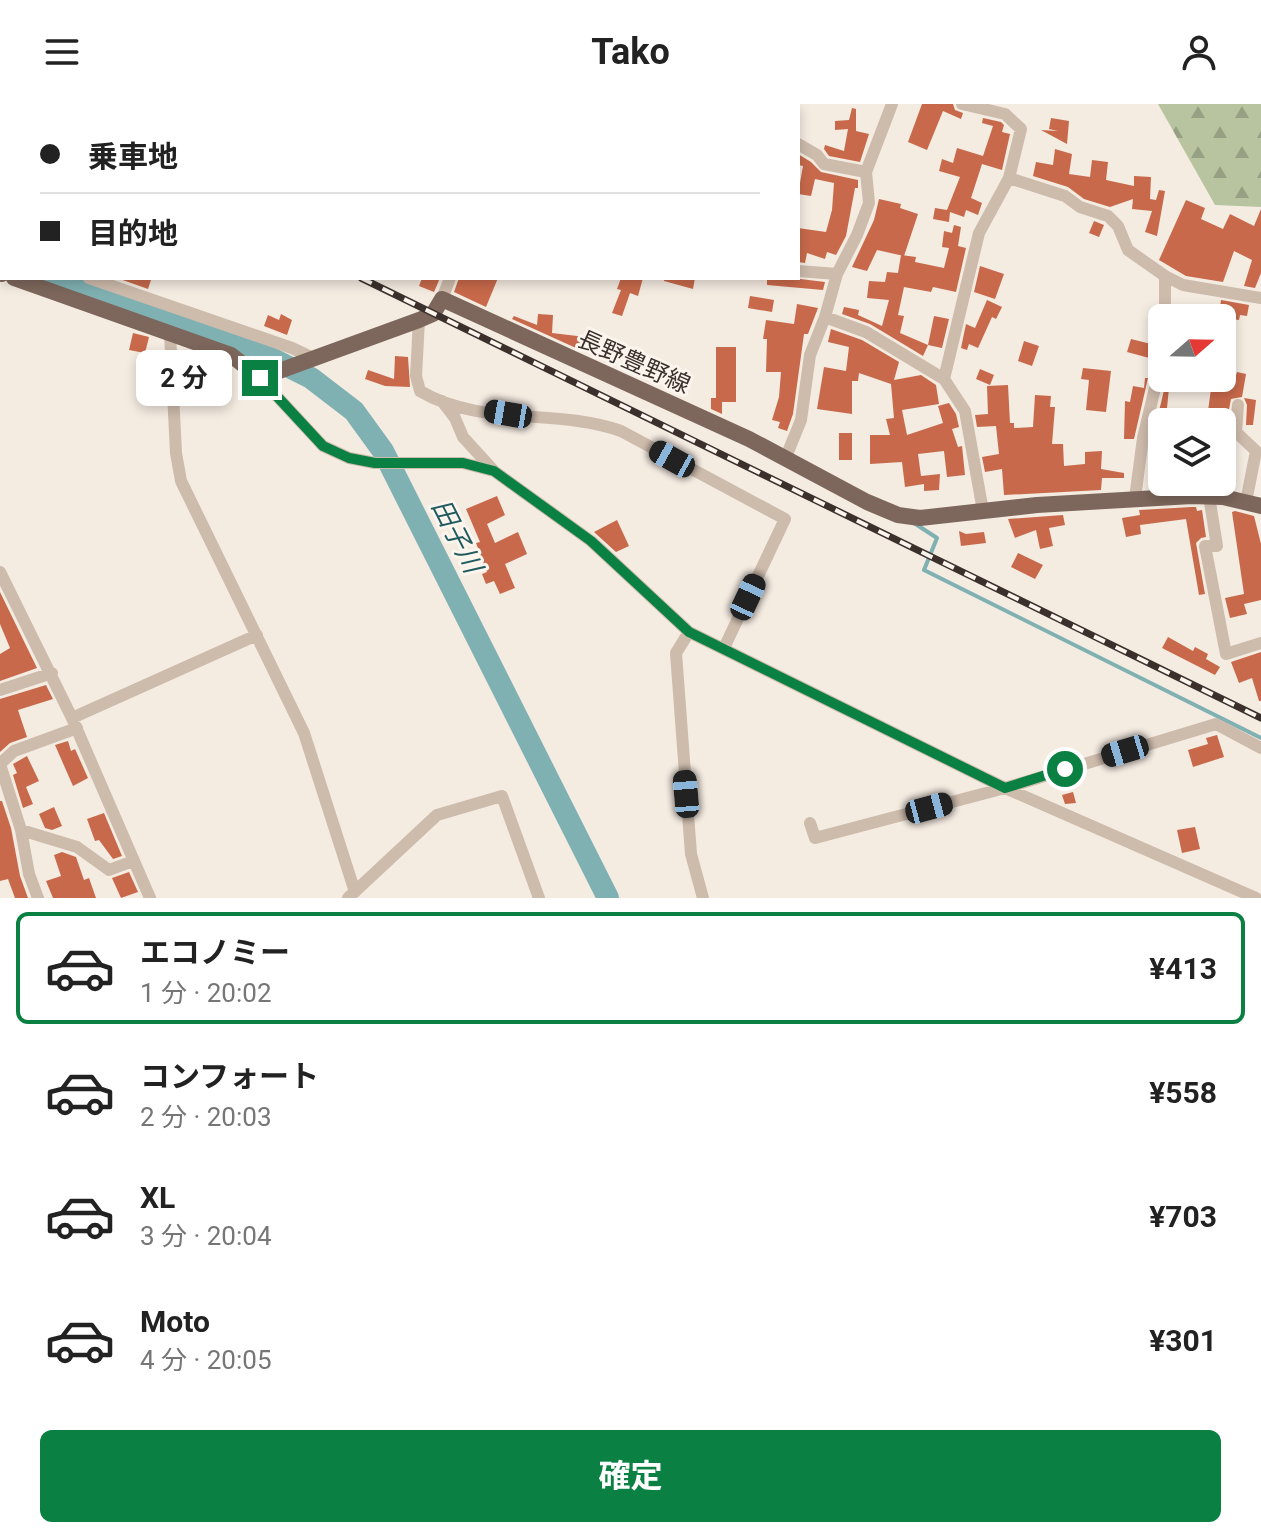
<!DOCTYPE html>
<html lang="ja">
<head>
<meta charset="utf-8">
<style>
  :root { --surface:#fff; --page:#f2f2f2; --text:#222; --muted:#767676; --line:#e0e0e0; --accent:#0b8043 }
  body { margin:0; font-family:Roboto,"Noto Sans JP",sans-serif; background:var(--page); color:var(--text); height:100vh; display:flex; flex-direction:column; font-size:30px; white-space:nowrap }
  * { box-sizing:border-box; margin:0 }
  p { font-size:26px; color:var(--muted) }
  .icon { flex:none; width:44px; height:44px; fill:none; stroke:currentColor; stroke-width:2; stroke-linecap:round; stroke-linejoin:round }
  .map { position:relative; height:794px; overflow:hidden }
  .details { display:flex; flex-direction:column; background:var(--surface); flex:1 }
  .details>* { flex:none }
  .banner { position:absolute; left:0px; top:0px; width:800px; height:176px; box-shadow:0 4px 12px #0003; display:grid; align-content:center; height:176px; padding:0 40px; background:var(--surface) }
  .needle { width:52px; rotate:70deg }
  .controls { position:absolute; left:1148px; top:200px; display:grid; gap:16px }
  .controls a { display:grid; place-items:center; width:88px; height:88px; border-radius:12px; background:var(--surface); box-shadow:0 4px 12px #0003; font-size:40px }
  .end { position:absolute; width:36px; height:36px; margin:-18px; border:10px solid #0b8043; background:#fff; box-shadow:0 0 0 4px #fff }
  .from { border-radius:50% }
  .bubble { position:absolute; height:56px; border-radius:12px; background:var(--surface); box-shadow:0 4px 12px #0003; font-size:26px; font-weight:700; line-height:56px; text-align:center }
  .car { position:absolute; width:24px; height:48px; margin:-24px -12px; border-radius:10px; box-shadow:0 0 6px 2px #0007; background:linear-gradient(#222 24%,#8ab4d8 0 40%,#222 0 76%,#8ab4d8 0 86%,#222 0) }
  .banner b { display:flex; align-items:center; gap:28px; height:76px; font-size:30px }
  .banner b+b { border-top:2px solid var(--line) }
  .banner i { width:20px; height:20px; background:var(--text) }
  ul { padding:14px 0 0; list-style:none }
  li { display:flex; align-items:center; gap:24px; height:112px; margin:0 16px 12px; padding:0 24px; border:4px solid transparent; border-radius:12px }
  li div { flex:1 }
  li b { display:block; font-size:30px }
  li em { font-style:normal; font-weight:700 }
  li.on { border-color:var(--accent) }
  li>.icon { width:72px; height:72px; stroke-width:1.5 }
  .cta { display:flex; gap:16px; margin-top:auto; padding:16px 40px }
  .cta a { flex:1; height:92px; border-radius:12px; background:var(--accent); color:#fff; font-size:32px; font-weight:700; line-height:92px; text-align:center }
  header { display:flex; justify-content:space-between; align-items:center; height:104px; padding:0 40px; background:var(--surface); font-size:36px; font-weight:700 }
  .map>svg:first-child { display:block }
  .forest { fill:url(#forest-firs) }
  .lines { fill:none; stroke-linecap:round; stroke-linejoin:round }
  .stream { stroke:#7fb0b2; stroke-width:4 }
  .river { stroke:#7fb0b2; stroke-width:22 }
  .building { fill:#c8694b }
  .minor { stroke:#cdbbac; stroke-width:12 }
  .major { stroke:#7d675c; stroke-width:16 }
  .rail-casing { stroke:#3b302b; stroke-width:7 }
  .rail { stroke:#fbf5ee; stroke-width:4; stroke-dasharray:12; stroke-linecap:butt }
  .route { stroke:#0b8043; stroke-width:10 }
  .labels { text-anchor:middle; stroke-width:6; stroke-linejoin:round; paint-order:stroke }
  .street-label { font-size:24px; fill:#3b302b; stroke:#fbf5ee }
  .water-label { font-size:26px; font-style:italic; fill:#1f5a5e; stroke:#fbf5ee }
</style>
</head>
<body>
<header><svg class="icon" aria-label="menu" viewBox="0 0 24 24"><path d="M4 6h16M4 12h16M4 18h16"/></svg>Tako<svg class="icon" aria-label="person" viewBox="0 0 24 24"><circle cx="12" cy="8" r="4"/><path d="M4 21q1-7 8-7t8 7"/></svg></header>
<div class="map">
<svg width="1261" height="794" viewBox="0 0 1261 794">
  <defs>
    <pattern id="forest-firs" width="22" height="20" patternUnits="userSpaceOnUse" patternTransform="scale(2)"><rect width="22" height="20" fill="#b8c4a0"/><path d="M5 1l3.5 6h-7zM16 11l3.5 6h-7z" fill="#97a083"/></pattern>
  </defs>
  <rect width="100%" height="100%" fill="#f4ebe1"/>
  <path class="forest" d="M1158,0h103v103l-46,-2z"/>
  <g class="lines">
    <path class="stream" d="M914,419l23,15 -13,32 337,168"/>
    <path class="river" d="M0,155l2,1
      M55,174l212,78 44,22 43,33 29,40 225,447"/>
  </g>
  <path class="building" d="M922,0h31l2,6 8,3 -2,6 -18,-8 -16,39 -19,-8z
    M852,4l4,1v22l13,3 -9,28 -31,-6 -5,-7 1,-4 19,6 4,-22 -13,1v-9l14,-1z
    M983,14l18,4 3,3 -2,7 8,2 -8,36 -20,-6 -11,34 11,5 -4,12 -12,-5 -2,7 -14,-5 -1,10 -16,-3 2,-11 12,2 13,-33 -21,-6 3,-12 11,4 4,-15 26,8 10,-30 -11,-3z
    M1051,14l18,3 -2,23 -26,-14 17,1 -9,-2z
    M1055,45l17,5 -3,20 21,3 2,-17 16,2 -2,18 28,6v-10l17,1 -1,22 6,1 3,-10 6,1 -8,45 -12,-4 7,-21 -20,-2 1,-10 -23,8 -26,-8 -16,-12 -35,-11 3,-14 17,3z
    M798,50l13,8 10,10 37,8v8h-3l-9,48 -10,19 -9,-3 -2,7 -18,-6 -2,10 -7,-1v-34l28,4 6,-22 2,-27 -19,-4 -4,17 -13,-2 5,-28 -5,-1z
    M879,95l22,5 -1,4 18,6 -14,42 -27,-6 -10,21 -15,-4 22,-47z
    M1186,96l19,8 -4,11 22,10 7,-15 24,12 7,-17v64l-6,15 -11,-2 8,-26 -18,-9 -11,31 -37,-6 -27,-16z
    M1094,117l10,4 -5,12 -10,-4z
    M954,121l7,2 -3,19 8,2 -10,44 -23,-5 -2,5 -27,-5 -6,28 6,1 -4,17 28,12 -5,11 -53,-32 -28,-10 2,-7 15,3 -1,5 24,11 7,-26 -22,-2 2,-17 16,1 2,-10 11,1 3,-18 15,2 -1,5 29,6 5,-20 -7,-1 2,-16 8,2z
    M980,162l24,8 -9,25 -21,-7z
    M117,174h29l5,2 -3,9z
    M422,174h18l-6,14 -15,-6z
    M459,174h39l-12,29 -32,-15z
    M621,174h22l-5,18 -8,-3 -8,23 -10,-3 9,-23 -4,-1z
    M664,174h31l-2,11 -29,-8z
    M767,174h25l33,4 -2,8 -56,-5z
    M750,192l24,4 -2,12 -24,-4z
    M987,196l15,7 -6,12 -4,-2 -14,31 -9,-4 -2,6 -6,-2 5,-24 9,4z
    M1221,196l28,5 -2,11 -7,-1 -1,5 -20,-3z
    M797,200l21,4 -10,26h-4l-11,80 -6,17 -9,-3 2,-6 -8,-2 7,-23 2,-25h-15l1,-33h-4l3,-19 28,4z
    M281,210l11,6 -5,15 -23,-9 4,-11 11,5z
    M538,210l15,1 -1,18 42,5 -1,12 -6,-1v4l-75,-34 2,-3 23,9z
    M934,212l15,3 -7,29 -14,-3z
    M831,225l31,11 37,22 -5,18 27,-5 15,10 3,19 -37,6 5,25 36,-12 -5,-17 11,-3 7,11 3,13 -7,2 6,18 4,-1 3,29 -18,2 -3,-26 -26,3 3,22 19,-2 -1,16 -15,1v-7l-19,3 -3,-25 -32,2v-29h20l-4,-16 8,-1 -3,-34 -32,-11 -1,8h-6v33l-35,-5 7,-42 22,4 3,-24 -21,-5z
    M133,229l16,4 -4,16 -16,-3z
    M1131,235l28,7 -1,5 -5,8 -26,-7z
    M1024,237l15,5 -7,20 -14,-5z
    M716,243h20v55h-14v12l-11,-5v-11h5z
    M395,252l13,1 2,30 -25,-1 -20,-7 3,-9 26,9z
    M1083,264l28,3 -5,41 -20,-2 3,-30 -8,-1z
    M980,265l14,6 -4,10 -14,-6z
    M1237,268l9,2 -4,23 -11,2 -3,15 -20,-3 3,-22 -32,-7 1,-4h42v-5l14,2z
    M1145,274h3l-14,61h-10l1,-38 5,1 3,-16 11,2z
    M1167,274h3l-3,30 10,2 -2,12h-13v18h-10z
    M1008,281l2,38h4v5l19,-1 2,-32 16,1 -1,11h5l-3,37h11l1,22 21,-2v-12l17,-1 -1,18 23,4v5h-22l-1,12 -97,5 -2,-26 -17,3 -3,-15 17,-3 -3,-28 -19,1 -2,-12 13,-1 -1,-28z
    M1244,294l12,2 -3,25h-7l1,-20z
    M839,329h13v27h-13z
    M1150,370h12v8h17v4l-29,1z
    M497,392l8,19 -18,9 8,19 23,-11 9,22 -22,10 10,24 -15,6 -6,-13 -8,3 -4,-10 5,-2 -11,-29 4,-1 -14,-33z
    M1192,403h4l1,4 5,-1 4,27 -5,1 -5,5 9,51 -6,1 -13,-76 -46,6 1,9 -15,3 -4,-19 18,-3 -1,-5z
    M1235,407l19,5 7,28v56l-17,4 3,10 -17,4 -5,-20 19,-4 -12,-82z
    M1063,411l2,10 -16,3 4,18 -13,3 -4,-19 -21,8 -7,-19z
    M617,416l12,26 -13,6 -22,-20z
    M959,427l7,3 18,-2 2,11 -25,3z
    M1018,449l25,12 -8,14 -24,-12z
    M0,488l37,76 -37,13v-27l10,-6 -10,-24z
    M1168,533l25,14 2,-4 13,7 -2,5 14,8 -5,8 -53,-27z
    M1261,548v49h-2l-7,-23 -13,5 -8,-21z
    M46,581l7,14 -35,11 9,27 -17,6 -10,9v-53z
    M1217,631l7,22 -31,10 -5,-17 20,-6 -2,-6z
    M68,637l3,10 4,-2 13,29 -15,8 -18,-41z
    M27,652l12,25 -13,6 7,17 -10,4 -10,-33 4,-2 -4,-9z
    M1073,688l3,11 -11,1 -3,-9z
    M0,697h2l9,27 9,48 8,22h-13l-7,-19 -8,2z
    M54,703l8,19 -10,4 -7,-2 -6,-14z
    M104,709l18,43 -9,3 -14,-19 -4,1 -8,-22z
    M1195,723l5,22 -18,4 -5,-23z
    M62,748l14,5 8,23 5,-2 7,20h-43l-7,-17 15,-5 -7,-21z
    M129,768l9,20 -17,6 -9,-20z"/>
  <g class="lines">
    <path class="minor" d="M324,0l3,2
      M962,0l43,10 16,15 -12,49 56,18 15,11 28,9 10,10 10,24 37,26 18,9 78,13
      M361,2h9
      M798,40l19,11 7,9 42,8
      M0,142l2,1
      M798,167l39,3
      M1165,172v42
      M89,174l203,70 23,11
      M442,195l8,-21
      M825,213l41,15 78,47
      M419,216l-3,56 4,15c60,36 137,17 201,40l164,88 -61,129
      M170,229l6,120 5,28 123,252 51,159
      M260,274l63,68 26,12 26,5h88l31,8 97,70 98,91 316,156 251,110
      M442,297l13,17 8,19 31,34
      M1238,301l-2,27 20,19 -10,51
      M786,353l15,-37 9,-65 15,-38 12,-43 20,-39 12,-32 -3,-31 26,-68
      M1209,392l8,50h-12l21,108 35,-11
      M1135,394l8,-60 19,-79
      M983,407l-18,-100 -21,-32 35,-146 30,-55
      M0,468l72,146 78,180
      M689,528l-13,21 15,201 12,44
      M0,586l52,-17
      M72,614l185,-83
      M0,660l21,66 56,17 32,23 24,-9
      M0,660l14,-13 63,-23
      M810,719l5,15 190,-50 211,-64 45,24
      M21,726l8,44 9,24
      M348,794l89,-83 65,-19 37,102"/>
    <path class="major" d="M0,169l2,1
      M14,174l217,77 29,23 159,-58 14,-6 9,-15 307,140 118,63 31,13 22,3 117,-13 155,-9 31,1 38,9"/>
    <defs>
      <path id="rail" d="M11,0l4,2
        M361,174l900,440"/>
    </defs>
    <use href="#rail" class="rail-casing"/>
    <use href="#rail" class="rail"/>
  </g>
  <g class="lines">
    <path class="route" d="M260,274l63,68 26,12 26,5h88l31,8 97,70 98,91 316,156 60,-19"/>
  </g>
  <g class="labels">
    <g class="street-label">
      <text transform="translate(634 258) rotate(24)" y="8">長野豊野線</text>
    </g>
    <g class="water-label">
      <text transform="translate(457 432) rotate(63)" y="9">田子川</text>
    </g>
  </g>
</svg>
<div class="controls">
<a><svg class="needle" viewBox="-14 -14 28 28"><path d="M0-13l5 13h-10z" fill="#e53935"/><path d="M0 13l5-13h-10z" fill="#767676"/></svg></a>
<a><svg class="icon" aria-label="layers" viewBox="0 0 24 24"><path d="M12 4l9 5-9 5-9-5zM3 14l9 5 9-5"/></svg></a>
</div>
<i class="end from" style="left:1065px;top:665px"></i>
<i class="end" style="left:260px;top:274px"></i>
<div class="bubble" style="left:136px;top:246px;width:96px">2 分</div>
<i class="car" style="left:508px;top:310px;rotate:280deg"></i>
<i class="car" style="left:672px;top:355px;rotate:299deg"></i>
<i class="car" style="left:748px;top:493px;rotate:25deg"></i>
<i class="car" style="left:1125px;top:647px;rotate:253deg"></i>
<i class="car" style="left:686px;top:690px;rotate:355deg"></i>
<i class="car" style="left:929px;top:704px;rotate:75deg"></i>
<div class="banner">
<b><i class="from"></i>乗車地</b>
<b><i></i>目的地</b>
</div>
</div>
<section class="details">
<ul>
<li class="on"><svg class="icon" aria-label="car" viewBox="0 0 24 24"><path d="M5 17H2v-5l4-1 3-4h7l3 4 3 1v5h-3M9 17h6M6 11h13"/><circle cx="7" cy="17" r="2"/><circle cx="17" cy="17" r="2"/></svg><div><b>エコノミー</b><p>1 分 · 20:02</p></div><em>¥413</em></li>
<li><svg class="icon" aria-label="car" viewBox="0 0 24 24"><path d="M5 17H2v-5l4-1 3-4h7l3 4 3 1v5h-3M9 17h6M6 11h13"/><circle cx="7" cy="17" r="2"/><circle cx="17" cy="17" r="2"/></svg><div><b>コンフォート</b><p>2 分 · 20:03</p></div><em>¥558</em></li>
<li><svg class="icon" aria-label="car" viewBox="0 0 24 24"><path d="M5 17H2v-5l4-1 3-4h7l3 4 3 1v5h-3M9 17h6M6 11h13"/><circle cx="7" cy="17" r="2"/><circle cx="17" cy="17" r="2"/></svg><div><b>XL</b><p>3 分 · 20:04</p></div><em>¥703</em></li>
<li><svg class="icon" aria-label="car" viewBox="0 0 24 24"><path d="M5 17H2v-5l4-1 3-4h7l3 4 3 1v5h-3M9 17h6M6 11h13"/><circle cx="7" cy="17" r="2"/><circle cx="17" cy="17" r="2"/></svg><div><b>Moto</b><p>4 分 · 20:05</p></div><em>¥301</em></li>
</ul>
<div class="cta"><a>確定</a></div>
</section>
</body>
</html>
